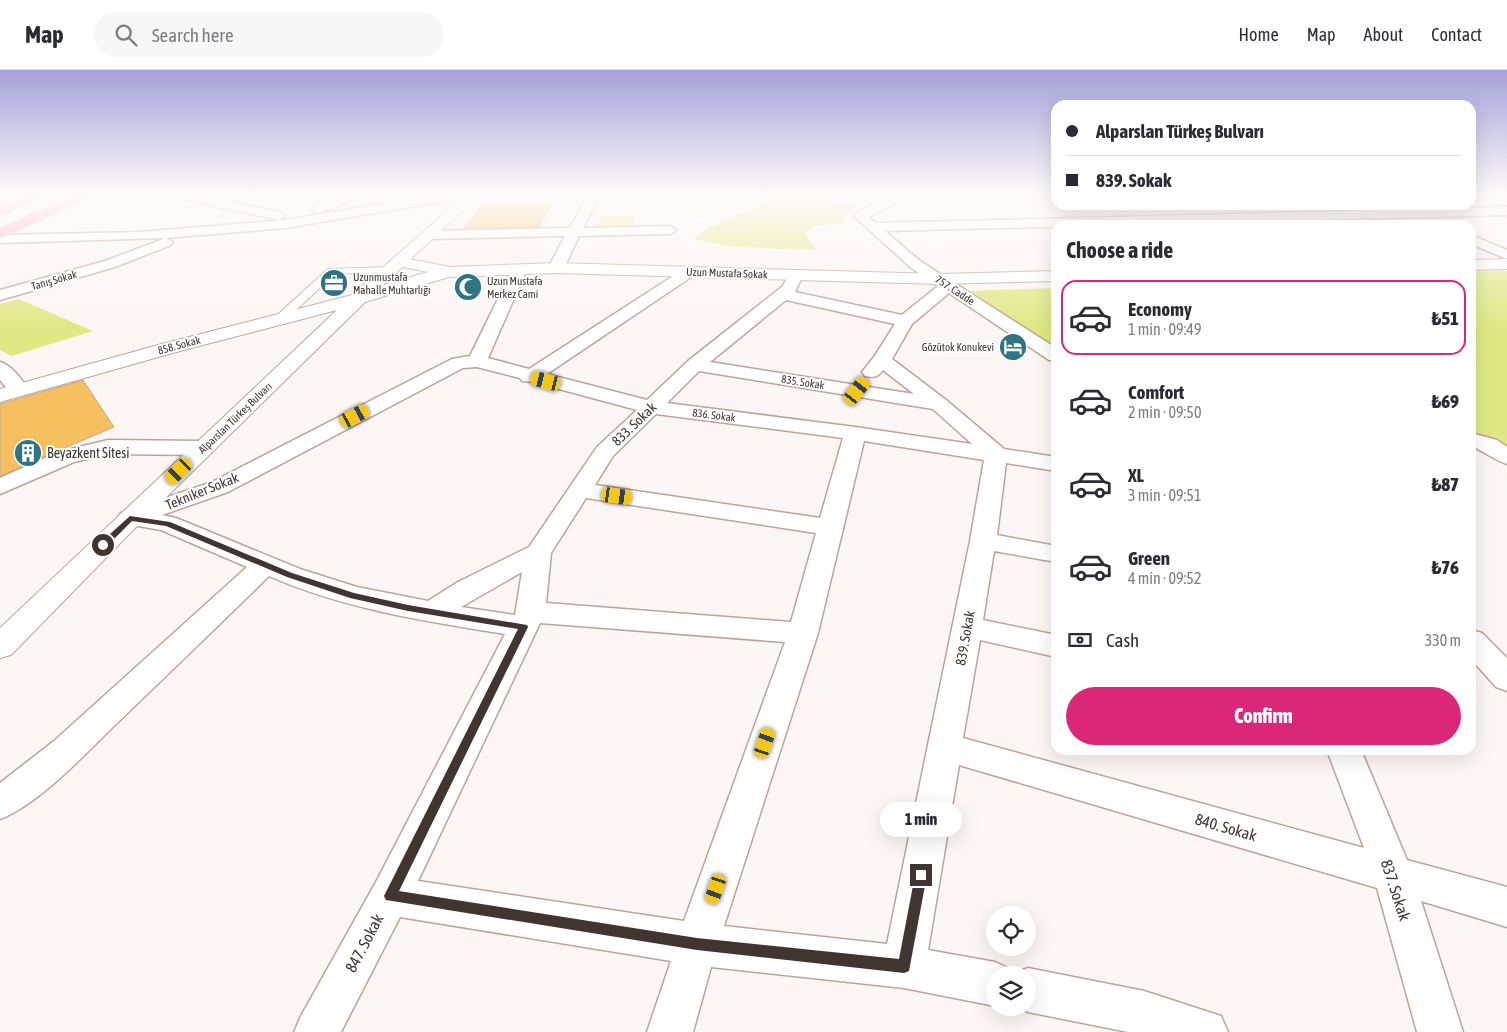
<!DOCTYPE html>
<html lang="en">
<head>
<meta charset="utf-8">
<style>
  :root { --surface:#fff; --page:#f7f7f7; --text:#2b2b33; --muted:#7c7c81; --line:#e1e1e2; --accent:#db2777 }
  body { margin:0; font-family:"Asap Condensed",sans-serif; background:var(--page); color:var(--text); height:100vh; display:flex; flex-direction:column; font-size:19px; white-space:nowrap }
  * { box-sizing:border-box; margin:0 }
  p { font-size:16px; color:var(--muted) }
  .icon { flex:none; width:28px; height:28px; fill:none; stroke:currentColor; stroke-width:2; stroke-linecap:round; stroke-linejoin:round }
  .map { position:relative; flex:1; overflow:hidden }
  .drawer { position:absolute; left:1051px; top:150px; width:425px; height:535px; display:flex; flex-direction:column; background:var(--surface); border-radius:15px; box-shadow:0 5px 20px #0002 }
  .drawer>* { flex:none }
  .guide { position:absolute; left:1051px; top:30px; width:425px; height:110px; border-radius:15px; box-shadow:0 5px 20px #0002; display:grid; align-content:center; height:110px; padding:0 15px; background:var(--surface) }
  .controls { position:absolute; left:986px; top:836px; display:grid; gap:10px }
  .controls a { display:grid; place-items:center; width:50px; height:50px; border-radius:50%; background:var(--surface); box-shadow:0 5px 20px #0002; font-size:25px }
  .end { position:absolute; width:22px; height:22px; margin:-11px; border:6px solid #403531; background:#fff; box-shadow:0 0 0 2px #fff }
  .from { border-radius:50% }
  .bubble { position:absolute; height:35px; border-radius:18px; background:var(--surface); box-shadow:0 5px 20px #0002; font-size:16px; font-weight:800; line-height:35px; text-align:center }
  .car { position:absolute; width:15px; height:30px; margin:-15px -8px; border-radius:6px; box-shadow:0 0 4px 1px #0007; background:linear-gradient(#f5c518 24%,#345 0 40%,#f5c518 0 76%,#345 0 86%,#f5c518 0) }
  .guide b { display:flex; align-items:center; gap:18px; height:48px; font-size:19px }
  .guide b+b { border-top:1px solid var(--line) }
  .guide i { width:12px; height:12px; background:var(--text) }
  ul { padding:0; list-style:none }
  li { display:flex; align-items:center; gap:15px; height:75px; margin:0 10px 8px; padding:0 5px; border:2px solid transparent; border-radius:15px }
  li div { flex:1 }
  li b { display:block; font-size:19px }
  li em { font-style:normal; font-weight:800 }
  li.on { border-color:var(--accent) }
  li>.icon { width:45px; height:45px; stroke-width:1.5 }
  h2 { padding:0 15px; font-size:22px; line-height:60px }
  .pay { display:flex; align-items:center; gap:12px; height:55px; padding:0 15px; font-size:19px }
  .pay p { margin-inline-start:auto }
  .action { display:flex; gap:10px; margin-top:auto; padding:10px 15px }
  .action a { flex:1; height:58px; border-radius:30px; background:var(--accent); color:#fff; font-size:20px; font-weight:800; line-height:58px; text-align:center }
  header { display:flex; align-items:center; gap:30px; box-sizing:border-box; height:70px; padding:0 25px; background:var(--surface); border-bottom:1px solid var(--line) }
  header strong { font-size:24px }
  nav { display:flex; gap:28px; margin-inline-start:auto; font-size:18px }
  .search { width:350px; height:45px; background:var(--page); display:flex; align-items:center; gap:12px; box-sizing:border-box; padding:0 18px; border-radius:28px; color:var(--muted); font-size:19px }
  .map>svg:first-child { display:block }
  .green { fill:#e0e883 }
  .building { fill:#f6bf60; stroke:#baad97 }
  .lines { fill:none; stroke-linecap:round; stroke-linejoin:round }
  .pedestrian-casing { stroke:#bda499; stroke-width:2 }
  .minor-casing { stroke:#bda499; stroke-width:3 }
  .tertiary-casing { stroke:#bda499; stroke-width:2 }
  .secondary-casing { stroke:#bda499; stroke-width:2 }
  .trunk-casing { stroke:#d5d3d2; stroke-width:2 }
  .pedestrian { fill:#fff; fill-rule:evenodd }
  .minor { fill:#fff; fill-rule:evenodd }
  .tertiary { fill:#fff; fill-rule:evenodd }
  .secondary { fill:#fff; fill-rule:evenodd }
  .trunk { fill:#faa8b2; fill-rule:evenodd }
  .route { fill:#403531 }
  .labels { text-anchor:middle; stroke-width:4; stroke-linejoin:round; paint-order:stroke }
  .far-street-label { font-size:11px; fill:#403531; stroke:#fff }
  .far-poi-label { font-size:11px; fill:#403531; stroke:#fff; text-anchor:start }
  .street-label { font-size:14px; fill:#403531; stroke:#fff }
  .poi-label { font-size:14px; fill:#403531; stroke:#fff; text-anchor:start }
  .near-street-label { font-size:16px; fill:#403531; stroke:#fff }
</style>
</head>
<body>
<header>
<strong>Map</strong>
<div class="search"><svg class="icon" aria-label="search" viewBox="0 0 24 24"><circle cx="10" cy="10" r="6"/><path d="M15 15l6 6"/></svg>Search here</div>
<nav><a>Home</a><a>Map</a><a>About</a><a>Contact</a></nav>
</header>
<div class="map">
<svg width="1507" height="962" viewBox="0 0 1507 962">
  <rect width="100%" height="100%" fill="#fcf6f4"/>
  <path class="green" d="M788,124h10l60,13 -15,7 2,9 -32,3 -8,8 11,16 -80,-3 -43,-8 17,-12z
    M601,146h34l-4,11h-35z
    M1507,201v181l-36,-13v-167z
    M1056,218v61l-89,-58z
    M19,229l74,32 -81,25 -12,-6v-46z"/>
  <path class="building" d="M552,132l-13,25 -75,1 19,-25z
    M83,310l31,47 -114,49v-72z"/>
  <g class="lines">
    <defs>
      <path id="pedestrian" d="M391,197l5,3 -1,2 -60,2 -51,47h-8l-2,-3 54,-49z"/>
      <path id="minor" d="M170,124h24l85,18 6,4 -6,4 -103,-22z
        M343,124h17l-2,3 -36,15 -4,1 -6,-4 2,-3z
        M442,124h29l-6,4 -180,30 -119,10 7,4 -2,3 -56,22 -115,33v-10l105,-29 61,-23 -166,5v-8l139,-3 146,-12z
        M588,124h12l-17,34 87,-2 7,4 -7,4 -91,2 -15,32 -3,3h-10l-3,-3 17,-32 -136,3 -7,-4 7,-4 141,-3z
        M895,124h16l-42,23 7,6 631,-16v8l-622,16 35,30 136,87v13l-7,-1 -100,-67 -37,31 -20,35 54,41 58,49 52,8v14l-50,-8 -9,72 59,11v16l-62,-11 -11,69 73,15v22l-76,-17 -17,98 401,110 -37,-98h34l46,110 100,27v40l-86,-26 42,131h-46l-40,-144 -418,-123 -31,185 67,12 15,7 3,5 15,-6 116,23 77,25 7,16h-100l-100,-20 -10,-4h10v-33h-33v31l-91,-18 -193,-21 -18,65h-46l24,-71 -271,-44 -59,115h-47l7,-16 75,-134 129,-248c-80,-13 -161,-25 -236,-58 -51,50 -103,100 -154,149 -30,29 -77,80 -115,94v-36l54,-42 193,-174 -86,-37 -40,-7 -3,-5 3,-5 91,-31 240,-123 18,-3 44,-90h10l3,3 -39,89 41,11 155,-100h10l3,3 -3,3 -147,99 100,26 41,-39 95,-75 7,-14h10l3,3 -8,17 107,23 36,-29 -28,-19 -56,-51 1,-3zM786,230l109,24 -21,33 -12,15 3,4c9,2 13,1 18,-6l31,24 -204,-32zM477,297l43,11 2,3 11,1 104,28 -40,37 -68,100 -71,35 -30,19 -71,-14 -57,-18 -124,-51 -14,-3 66,-23 235,-124zM699,301l234,38 39,35 -117,-17 -188,-24zM656,344l187,24 -23,80 -225,-33 18,-29zM864,371l120,19 -14,81 -83,403 -163,-18 94,-293zM586,428l230,35 -25,89 -245,-19 5,-50zM522,502l-7,43 -54,-8zM540,553l245,19 -101,279 -266,-40z
        M1471,165l36,15v9l-36,-15z
        M0,292c12,3 22,18 29,28l-3,4c-14,4 -18,-4 -26,-14z
        M1471,363l26,7 10,7v17c-13,-4 -23,-13 -36,-18z
        M108,370l95,1 8,2 3,5 -3,5 -8,2 -95,-1 -34,8 -74,32v-16l58,-26z
        M1471,560l11,3 25,25v33l-11,-4 -25,-28z"/>
      <path id="tertiary" d="M399,187l51,10 106,-4 383,11 117,-3v10l-117,3 -383,-11 -107,4 -84,25h-12l-2,-4 2,-4 75,-22 -34,-7 -3,-3 3,-3z
        M1507,189v10l-36,1v-10z"/>
      <path id="secondary" d="M466,124h14l-115,108 -226,222 -128,131 -11,3v-30l337,-318 -161,42 -176,50v-13l162,-45 190,-49z
        M1497,124h10v6z"/>
      <path id="trunk" d="M29,124h16l-45,23v-9z
        M76,124h17l-2,3 -91,41v-9z"/>
    </defs>
    <use href="#pedestrian" class="pedestrian-casing"/>
    <use href="#minor" class="minor-casing"/>
    <use href="#tertiary" class="tertiary-casing"/>
    <use href="#secondary" class="secondary-casing"/>
    <use href="#trunk" class="trunk-casing"/>
    <use href="#pedestrian" class="pedestrian"/>
    <use href="#minor" class="minor"/>
    <use href="#tertiary" class="tertiary"/>
    <use href="#secondary" class="secondary"/>
    <use href="#trunk" class="trunk"/>
  </g>
  <linearGradient id="sky" x2="0" y2="1"><stop stop-color="#a3a1d9"/><stop offset="0.48" stop-color="#fefbfa"/><stop offset="1" stop-color="#fefbfa" stop-opacity="0"/></linearGradient>
  <rect width="1507" height="259" fill="url(#sky)"/>
  <path class="route" d="M130,446l40,6 122,51 62,20 54,12 119,20 1,2 -129,264 298,47 202,21 16,-84 2,-4 4,-1 5,1 1,4 -18,96 -5,2 -207,-23 -311,-50 -2,-4 2,-4 132,-263 -110,-18 -58,-13 -63,-21 -121,-51 -34,-5 -26,26h-6v-4z"/>
  <defs>
    <symbol id="office-disc" viewBox="-11 -11 22 22"><circle r="9.5" fill="#2e7482" stroke="#fff"/><path d="M-6-3h4V-5.5h4V-3h4V5H-6ZM-1-4.5V-3h2v-1.5ZM-6 0V1H6V0Z" fill="#fff"/></symbol>
    <symbol id="mosque-disc" viewBox="-11 -11 22 22"><circle r="9.5" fill="#2e7482" stroke="#fff"/><path d="M3.5-4.9A6 6 0 1 0 3.5 4.9A5 5 0 1 1 3.5-4.9Z" fill="#fff"/></symbol>
    <symbol id="hotel-disc" viewBox="-11 -11 22 22"><circle r="9.5" fill="#2e7482" stroke="#fff"/><path d="M-6-4.5h1.5V1H6V5H4.5V3h-9V5H-6ZM-4 0a1.8 1.8 0 1 1 3.6 0ZM.5 0V-2.5h3Q6-2.5 6 0Z" fill="#fff"/></symbol>
    <symbol id="building-disc" viewBox="-11 -11 22 22"><circle r="9.5" fill="#2e7482" stroke="#fff"/><path d="M-4-6H4V6H1V3H-1V6H-4ZM-2.5-4.3h1.7v1.8h-1.7ZM.8-4.3h1.7v1.8H.8ZM-2.5-1h1.7V.8h-1.7ZM.8-1h1.7V.8H.8Z" fill="#fff"/></symbol>
  </defs>
  <g fill-rule="evenodd">
    <use href="#office-disc" x="318" y="197" width="32" height="32"/>
    <use href="#mosque-disc" x="452" y="201" width="32" height="32"/>
    <use href="#hotel-disc" x="997" y="261" width="32" height="32"/>
    <use href="#building-disc" x="12" y="367" width="32" height="32"/>
  </g>
  <g class="labels">
    <g class="far-street-label">
      <text transform="translate(727 203) rotate(2)" y="4">Uzun Mustafa Sokak</text>
      <text transform="translate(54 210) rotate(-16)" y="4">Tanış Sokak</text>
      <text transform="translate(955 220) rotate(33)" y="4">757. Cadde</text>
      <text transform="translate(179 275) rotate(-15)" y="4">858. Sokak</text>
      <text transform="translate(803 312) rotate(9)" y="4">835. Sokak</text>
      <text transform="translate(714 345) rotate(7)" y="4">836. Sokak</text>
      <text transform="translate(235 348) rotate(-44)" y="4">Alparslan Türkeş Bulvarı</text>
    </g>
    <g class="far-poi-label">
      <text x="353" y="211">Uzunmustafa<tspan x="353" dy="13">Mahalle Muhtarlığı</tspan></text>
      <text x="487" y="215">Uzun Mustafa<tspan x="487" dy="13">Merkez Cami</tspan></text>
      <text x="994" y="281" text-anchor="end">Gözütok Konukevi</text>
    </g>
    <g class="street-label">
      <text transform="translate(634 354) rotate(-44)" y="5">833. Sokak</text>
      <text transform="translate(202 421) rotate(-22)" y="5">Tekniker Sokak</text>
      <text transform="translate(965 568) rotate(-80)" y="5">839. Sokak</text>
    </g>
    <g class="poi-label">
      <text x="47" y="388">Beyazkent Sitesi</text>
    </g>
    <g class="near-street-label">
      <text transform="translate(1226 757) rotate(16)" y="6">840. Sokak</text>
      <text transform="translate(1396 820) rotate(72)" y="6">837. Sokak</text>
      <text transform="translate(364 873) rotate(-62)" y="6">847. Sokak</text>
    </g>
  </g>
</svg>
<div class="controls">
<a><svg class="icon" aria-label="locate" viewBox="0 0 24 24"><circle cx="12" cy="12" r="6"/><path d="M12 2v4M12 18v4M2 12h4M18 12h4"/></svg></a>
<a><svg class="icon" aria-label="layers" viewBox="0 0 24 24"><path d="M12 4l9 5-9 5-9-5zM3 14l9 5 9-5"/></svg></a>
</div>
<i class="end from" style="left:103px;top:475px"></i>
<i class="end" style="left:921px;top:805px"></i>
<div class="bubble" style="left:880px;top:732px;width:82px">1 min</div>
<i class="car" style="left:546px;top:311px;rotate:284deg"></i>
<i class="car" style="left:857px;top:321px;rotate:39deg"></i>
<i class="car" style="left:355px;top:346px;rotate:62deg"></i>
<i class="car" style="left:179px;top:401px;rotate:226deg"></i>
<i class="car" style="left:617px;top:426px;rotate:98deg"></i>
<i class="car" style="left:765px;top:673px;rotate:19deg"></i>
<i class="car" style="left:716px;top:819px;rotate:199deg"></i>
<div class="guide">
<b><i class="from"></i>Alparslan Türkeş Bulvarı</b>
<b><i></i>839. Sokak</b>
</div>
<section class="drawer">
<h2>Choose a ride</h2>
<ul>
<li class="on"><svg class="icon" aria-label="car" viewBox="0 0 24 24"><path d="M5 17H2v-5l4-1 3-4h7l3 4 3 1v5h-3M9 17h6M6 11h13"/><circle cx="7" cy="17" r="2"/><circle cx="17" cy="17" r="2"/></svg><div><b>Economy</b><p>1 min · 09:49</p></div><em>₺51</em></li>
<li><svg class="icon" aria-label="car" viewBox="0 0 24 24"><path d="M5 17H2v-5l4-1 3-4h7l3 4 3 1v5h-3M9 17h6M6 11h13"/><circle cx="7" cy="17" r="2"/><circle cx="17" cy="17" r="2"/></svg><div><b>Comfort</b><p>2 min · 09:50</p></div><em>₺69</em></li>
<li><svg class="icon" aria-label="car" viewBox="0 0 24 24"><path d="M5 17H2v-5l4-1 3-4h7l3 4 3 1v5h-3M9 17h6M6 11h13"/><circle cx="7" cy="17" r="2"/><circle cx="17" cy="17" r="2"/></svg><div><b>XL</b><p>3 min · 09:51</p></div><em>₺87</em></li>
<li><svg class="icon" aria-label="car" viewBox="0 0 24 24"><path d="M5 17H2v-5l4-1 3-4h7l3 4 3 1v5h-3M9 17h6M6 11h13"/><circle cx="7" cy="17" r="2"/><circle cx="17" cy="17" r="2"/></svg><div><b>Green</b><p>4 min · 09:52</p></div><em>₺76</em></li>
</ul>
<div class="pay"><svg class="icon" aria-label="cash" viewBox="0 0 24 24"><path d="M3 7h18v10H3z"/><circle cx="12" cy="12" r="2"/></svg>Cash<p>330 m</p></div>
<div class="action"><a>Confirm</a></div>
</section>
</div>
</body>
</html>
